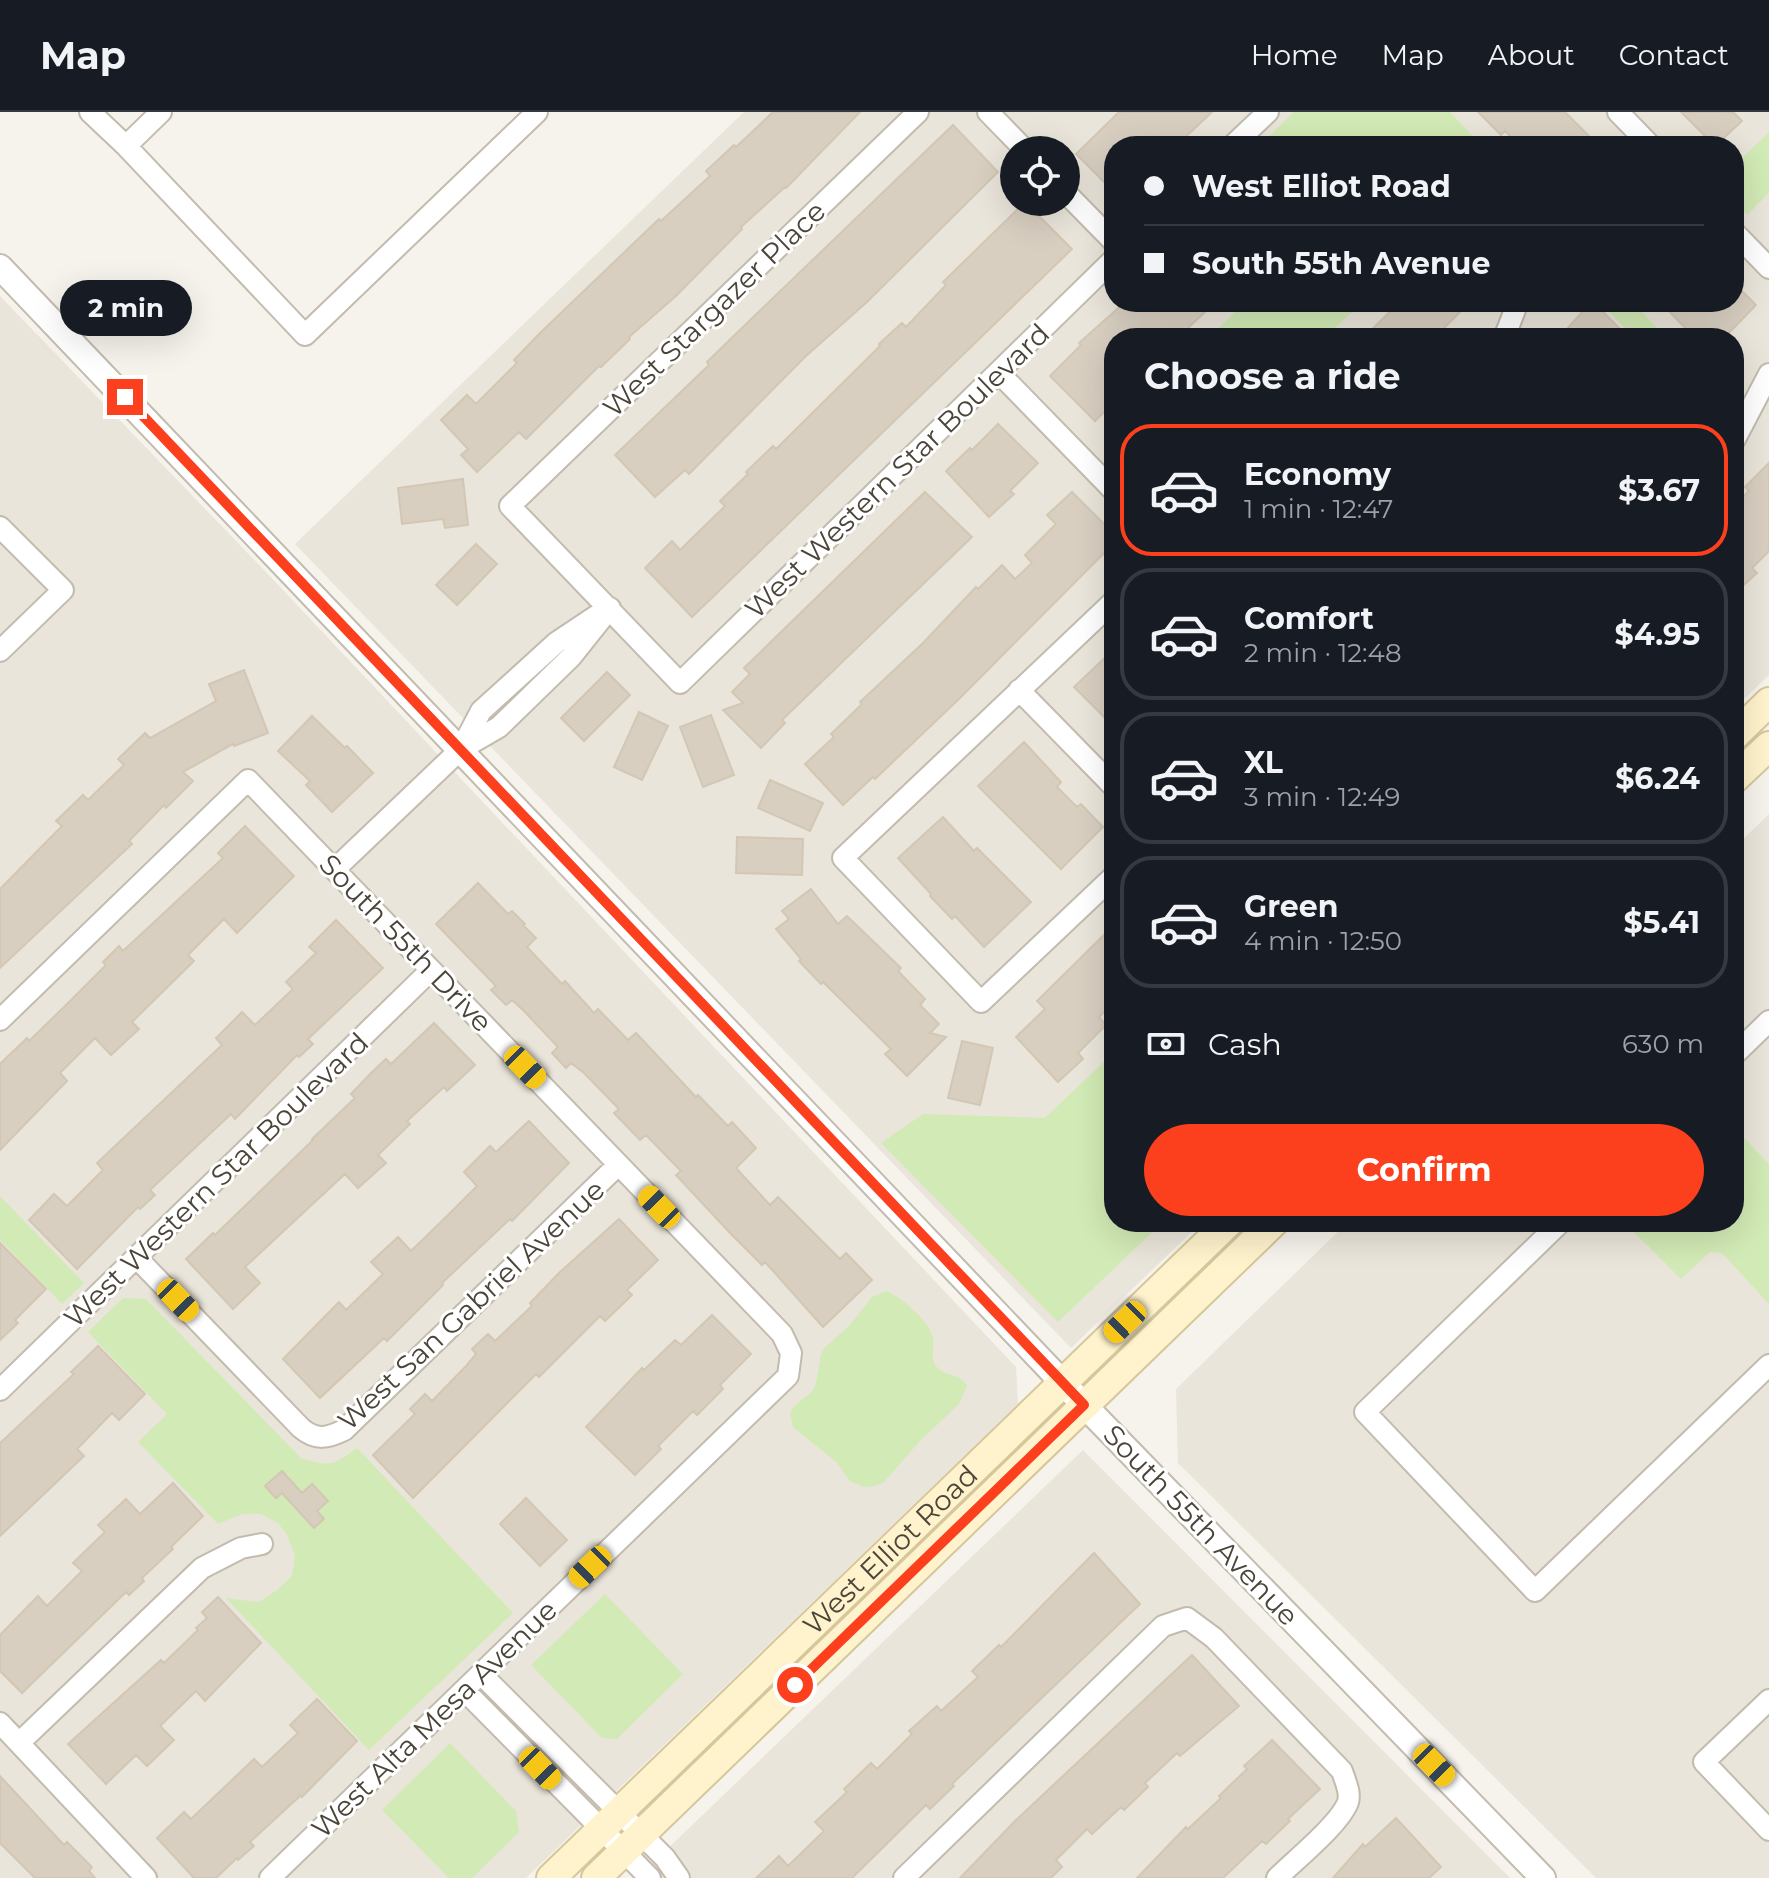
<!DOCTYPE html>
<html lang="en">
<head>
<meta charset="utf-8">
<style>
  :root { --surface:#171b24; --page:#242831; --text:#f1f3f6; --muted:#9ea1a6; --line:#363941; --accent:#fc3f1d }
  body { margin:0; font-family:Montserrat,sans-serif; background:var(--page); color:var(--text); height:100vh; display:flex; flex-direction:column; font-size:30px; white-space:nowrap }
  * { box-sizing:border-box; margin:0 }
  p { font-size:26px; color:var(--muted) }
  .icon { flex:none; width:44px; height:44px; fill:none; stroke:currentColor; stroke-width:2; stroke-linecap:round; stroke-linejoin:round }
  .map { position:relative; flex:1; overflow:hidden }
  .details { position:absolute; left:1104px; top:216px; width:640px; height:904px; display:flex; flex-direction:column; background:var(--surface); border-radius:32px; box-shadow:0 8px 32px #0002 }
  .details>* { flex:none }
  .banner { position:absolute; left:1104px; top:24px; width:640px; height:176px; border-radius:32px; box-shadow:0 8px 32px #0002; display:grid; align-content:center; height:176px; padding:0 40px; background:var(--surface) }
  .buttons { position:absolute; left:1000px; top:24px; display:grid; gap:16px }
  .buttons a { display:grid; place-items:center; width:80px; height:80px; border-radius:50%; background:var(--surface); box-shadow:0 8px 32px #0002; font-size:40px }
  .end { position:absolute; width:36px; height:36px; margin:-18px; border:10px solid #fc3f1d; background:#fff; box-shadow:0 0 0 4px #fff }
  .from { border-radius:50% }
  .bubble { position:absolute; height:56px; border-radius:28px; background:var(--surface); box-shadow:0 8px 32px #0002; font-size:26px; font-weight:700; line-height:56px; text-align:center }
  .car { position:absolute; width:24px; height:48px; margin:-24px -12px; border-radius:10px; box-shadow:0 0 6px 2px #0007; background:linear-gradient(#f5c518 24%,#345 0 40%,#f5c518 0 76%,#345 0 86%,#f5c518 0) }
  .banner b { display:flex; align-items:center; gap:28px; height:76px; font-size:30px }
  .banner b+b { border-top:2px solid var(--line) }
  .banner i { width:20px; height:20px; background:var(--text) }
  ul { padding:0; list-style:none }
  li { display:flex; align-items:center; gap:24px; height:132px; margin:0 16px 12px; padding:0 24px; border:4px solid var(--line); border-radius:32px }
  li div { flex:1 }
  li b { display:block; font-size:30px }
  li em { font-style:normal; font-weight:700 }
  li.selected { border-color:var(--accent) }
  li>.icon { width:72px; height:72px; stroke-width:1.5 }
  h2 { padding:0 40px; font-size:36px; line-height:96px }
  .pay { display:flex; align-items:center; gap:20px; height:88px; padding:0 40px; font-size:30px }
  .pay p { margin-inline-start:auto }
  .primary-button { display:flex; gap:16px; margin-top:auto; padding:16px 40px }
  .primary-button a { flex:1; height:92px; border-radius:48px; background:var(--accent); color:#fff; font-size:32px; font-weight:700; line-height:92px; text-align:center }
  header { display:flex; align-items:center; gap:48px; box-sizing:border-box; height:112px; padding:0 40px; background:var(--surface); border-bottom:2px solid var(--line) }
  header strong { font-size:38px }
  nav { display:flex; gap:44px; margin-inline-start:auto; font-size:28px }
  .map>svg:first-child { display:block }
  .residential { fill:#eae5da; fill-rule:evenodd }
  .green { fill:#d2eab5 }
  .building { fill:#d8cfc1; stroke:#d3c7b4; stroke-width:2 }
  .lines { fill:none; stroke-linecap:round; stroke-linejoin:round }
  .minor-casing { stroke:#c2bbae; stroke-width:24 }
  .tertiary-casing { stroke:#c2bbae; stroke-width:28 }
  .secondary-casing { stroke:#d6c79b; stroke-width:32 }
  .minor { stroke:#fff; stroke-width:20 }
  .tertiary { stroke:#fff; stroke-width:24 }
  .secondary { stroke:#fff3cd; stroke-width:28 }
  .route { stroke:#fc3f1d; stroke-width:10 }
  .labels { text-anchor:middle; stroke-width:6; stroke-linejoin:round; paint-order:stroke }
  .street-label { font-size:28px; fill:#4b4439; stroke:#fff }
</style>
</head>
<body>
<header>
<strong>Map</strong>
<nav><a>Home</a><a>Map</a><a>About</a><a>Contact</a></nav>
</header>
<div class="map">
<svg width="1769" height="1766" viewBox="0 0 1769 1766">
  <rect width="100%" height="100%" fill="#f6f3ec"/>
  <path class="residential" d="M744,0h1025v563l-35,34v-371h-620v884h88l-131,126 -776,-804zM1114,34h620v156h-620zM1014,38h52v52h-52z
    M0,184l264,274 752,797 2,37 -492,474h-526z
    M1769,702v1064h-173l-418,-415 -2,-74 172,-167h386v-374z
    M1083,1338l427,428h-873z"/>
  <path class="green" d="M1294,0h156l32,34h-223z
    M1769,20v61l-22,22 -13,-13v-36z
    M1246,190h117l-27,25v11h-128z
    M1600,190h33l33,36h-32z
    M1114,940v170h49l-105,100 -177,-179 42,-29 122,4z
    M1734,1015l35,37v140l-47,-51 -12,-1 -29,27 -57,-57h110z
    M0,1084l84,87 -22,21 -62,-64z
    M887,1179c16,8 39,27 45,44 4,10 -3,22 4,31 9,11 24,7 31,20l-8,18 -39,37 -36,41 -9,4 -11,1 -14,-6 -13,-18 -44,-36 -3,-14 5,-8 17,-13 4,-8 5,-30 4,-7 24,-21 23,-29z
    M123,1186l23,1 155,159c28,9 32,8 56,-10l156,165 -144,137 -143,-152 33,4 18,-12 15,-14 3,-21 -8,-20 -9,-12 -17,-9h-19l-24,10 -80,-82 29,-28 -79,-82z
    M605,1482l78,80 -66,65 -15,-1 -71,-73z
    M450,1631l66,68 3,21 -47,46h-23l-67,-68z"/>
  <path class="building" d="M773,0h87l-74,76 -1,-1 -44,40 1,2 -66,67 -47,41 1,2 -29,28 -2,-1 -73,73 -7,-7 -42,40 -16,-17 7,-6 -27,-29 26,-25 9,9 41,-41 -3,-3 26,-27 119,-114 2,2 49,-45 -4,-5 28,-26 2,2z
    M1119,0h93l-36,34h-62v46l-38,-38z
    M1478,0h87l34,34h-79l-15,-15 -4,4z
    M1681,0h52l9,9 -27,25z
    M953,13l45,47 -131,130 -61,54 -117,118 -4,-4 -30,27 -40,-42 94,-90 -2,-3 38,-37z
    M1025,90l47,47 -380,368 -47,-49 27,-27 8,9 45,-44 -5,-5 28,-27 -2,-2 27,-26 3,3 104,-103 -1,-2 23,-21 4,4 40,-42 -3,-3z
    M1734,171l22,22 -32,33h-29l-35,-36h74z
    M1125,190h91l-39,36h-63v64l-19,19 -45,-45 31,-31 -2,-2z
    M1400,190h70l-36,36h-71z
    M1591,190h2l36,36h-70z
    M998,312l40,39 -28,28 4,3 -25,23 -43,-46 24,-23 2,2z
    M1769,351v88l-17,17 5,5 -23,21v-88l15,-15 -4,-4z
    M463,367l5,46 -23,3 -2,-9 -41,5 -4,-36z
    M925,380l47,45 -190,183 3,3 -24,25 -38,-38 20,-7 -11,-11 18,-18 -6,-6z
    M1072,380l42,42v9l-154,155 -85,81 -2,-2 -30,28 -38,-41 29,-27 -3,-3 31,-30 -2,-2 63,-59 53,-56 2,2 24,-24 13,14 17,-16 -7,-8 31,-31 -9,-9z
    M476,432l21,20 -40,41 -21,-20z
    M1114,537v78l-40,-40z
    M244,558l24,63 -34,13 -1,-2 -50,28 10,9 -27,27 -2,-3 -35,36 3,3 -132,124v-79l62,-63 -6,-5 27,-26 5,5 36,-35 -6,-6 27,-26 5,5 66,-37 -7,-17z
    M607,560l23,23 -46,46 -23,-23z
    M639,600l29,14 -26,54 -28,-13z
    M711,603l23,60 -31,12 -23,-60z
    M312,604l33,32 2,-2 26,27 -41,39 -26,-27 4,-4 -32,-30z
    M1024,630l37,40 -4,5 20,20 4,-3 22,23 -42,42 -83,-83z
    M770,668l53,23 -13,28 -52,-23z
    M943,705l31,34 3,-3 54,54 -47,45 -29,-31 -3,3 -22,-23 1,-2 -33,-36z
    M245,714l49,50 -57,57 -13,-14 -36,36 6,6 -62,61 7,7 -28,26 -16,-17 -35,35 7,8 -67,69v-86l27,-26 2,3 36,-35 41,-41 -3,-3 16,-16 4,5 100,-93 -5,-5z
    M737,725l66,2 -1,36 -66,-2z
    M478,771l30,31 4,-3 13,13 -2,1 13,13 -9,9 35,37 3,-3 29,32 4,-4 30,31 8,-7 60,64 2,-2 30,31 4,-4 24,26 -20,20 34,37 8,-8 62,62 6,-6 26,27 -49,47 -58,-65 -3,3 -31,-31 -55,-59 5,-4 -35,-36 -6,5 -26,-27 5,-4 -35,-36 -13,-10 -5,5 -14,-15 6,-6 -34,-36 -12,-11 -6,5 -15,-15 5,-4 -60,-62z
    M811,777l27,35 9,-8 54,52 -3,3 27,28 -5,6 19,19 -9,9 16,4 -39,39 -22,-22 6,-5 -68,-67 -2,2 -22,-23 2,-2 -25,-30 13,-10 -7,-8z
    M336,808l47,48 -75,71 5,5 -14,13 -2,-2 -62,64 -4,-5 -81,76 5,5 -15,14 -2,-2 -61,62 -48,-49 25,-26 13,12 36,-36 -6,-7 125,-118 -6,-7 26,-26 13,13 38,-36 -7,-7 30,-29 -7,-6z
    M1114,813v78l-15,14 7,8 -28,28 5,6 -25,23 -42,-45 29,-28 -8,-8z
    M434,911l41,42 -28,26 -3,-4 -37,34 3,3 -32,31 8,8 -28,25 -13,-14 -100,93 15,16 -27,26 -47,-50 27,-26 2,2 98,-95 -1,-1 43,-41 -4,-4 20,-21 15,-14 5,5z
    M962,929l31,7 -13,57 -32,-7z
    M529,1009l40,42 -57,58 -2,-2 -68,64 1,2 -56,56 -3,-3 -64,60 -37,-39 56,-57 7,8 37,-36 -12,-12 27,-25 13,14 36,-35 30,-30 -13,-14 26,-26 6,6z
    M619,1107l39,41 -31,30 5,5 -27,26 -5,-5 -61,61 -3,-3 -123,124 -40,-43 42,-41 -5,-5 15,-15 7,7 35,-36 9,-11 -4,-5 16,-15 7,7 37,-35 -2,-3 29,-30z
    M0,1131l46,46 -31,31 3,3 -18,17z
    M712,1203l39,39 -31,31 3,4 -26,26 -4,-4 -35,35 3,3 -26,26 -49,-48 56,-59 2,2 31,-30 6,5z
    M98,1234l47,48 -26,26 -7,-7 -35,36 7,7 -84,80v-93l74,-69 -3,-2z
    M282,1359l20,22 10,-9 16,17 -11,10 7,8 -10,9 -32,-35 -6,5 -11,-12z
    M173,1371l30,33 -32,31 2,2 -31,29 2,3 -15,14 -3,-3 -104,101 -22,-22v-36l38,-39 9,10 35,-35 -9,-8 32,-31 -7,-7 28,-26 14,15z
    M526,1386l41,42 -27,26 -40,-42z
    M1094,1441l46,51 -188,180 2,2 -24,23 -4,-4 -74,73h-96l23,-22 9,10 36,-35 -9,-9 32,-30 -3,-3 27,-26 6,6 35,-35 -3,-3 28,-25 4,5 37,-34 -6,-6 27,-26 2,2z
    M218,1485l43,46 -56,58 -9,-10 -36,35 14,14 -27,26 -11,-11 -30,29 -38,-40 93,-84 3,3 34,-33 -2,-2 11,-10 -5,-6z
    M1192,1543l47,51 -59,50 -3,-3 -32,30 3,4 -24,23 -3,-3 -29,27 -5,-5 -31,31 6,7 -11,11h-91l56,-58z
    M317,1587l40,42 -55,56 -2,-1 -50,46 4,4 -16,14 -1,-2 -21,20h-22l-37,-40 27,-26 7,7 63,-60 8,8 36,-34 -8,-8z
    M1272,1628l48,49 -32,30 2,2 -24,23 -4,-3 -39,37h-86l49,-51 2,2 33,-31 -2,-2 28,-27 -3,-3z
    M0,1664l64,69 3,-3 25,25 -3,4 6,7h-60l-35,-35z
    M1396,1706l45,49 -12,11h-96l30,-34 2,3z"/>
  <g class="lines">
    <defs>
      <path id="minor" d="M90,0l36,34 179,189 232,-223
        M918,0l-408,394 170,177 434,-424
        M988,0l37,38
        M1618,0l33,34
        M126,34l35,-34
        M1232,34l36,-34
        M1066,81l48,49
        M1734,120l35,36
        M1502,226l4,-5 12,-31
        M999,261l115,118
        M1734,329l35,-67
        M0,415l63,63 -63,61
        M1114,489l-271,257 138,144 133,-126
        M1019,578l95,97
        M461,637l20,-38 76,-69 39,-26
        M335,757l126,-120 38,-22 72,-70 39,-49
        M0,908l248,-240 534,554 9,19 -3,23 -518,502
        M1734,943l35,-34
        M1561,1110l-196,190 170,179 234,-226
        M136,1145l165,171c15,13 27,10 43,2l274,-265
        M0,1278l431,-420
        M481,1562l184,184 14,20
        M464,1578l186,188
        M1769,1588l-65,62 65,68
        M0,1611l146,155
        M19,1631l183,-175 39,-20 21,-4
        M904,1766l259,-252 24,-8 27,20 128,133c3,10 9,21 6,31 -8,22 -53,58 -71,76"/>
      <path id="tertiary" d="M0,155l1084,1138 459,473"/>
      <g id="secondary">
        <path d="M1734,624l35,-34"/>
        <path d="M1734,667l35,-33"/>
        <path id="s1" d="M551,1766l678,-656"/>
        <path d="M596,1766l678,-656"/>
      </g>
    </defs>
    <use href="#minor" class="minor-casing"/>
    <use href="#tertiary" class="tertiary-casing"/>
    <use href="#secondary" class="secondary-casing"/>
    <use href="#minor" class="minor"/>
    <use href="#tertiary" class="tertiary"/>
    <use href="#secondary" class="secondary"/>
  </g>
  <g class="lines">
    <path class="route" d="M125,285l959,1008 -289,280"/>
  </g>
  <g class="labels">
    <g class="street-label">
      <text transform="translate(714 197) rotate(-44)" y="10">West Stargazer Place</text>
      <text transform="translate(897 359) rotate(-44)" y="10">West Western Star Boulevard</text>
      <text transform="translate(406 831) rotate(46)" y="10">South 55th Drive</text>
      <text transform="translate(216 1068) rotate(-44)" y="10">West Western Star Boulevard</text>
      <text transform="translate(471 1193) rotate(-43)" y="10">West San Gabriel Avenue</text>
      <text transform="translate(1201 1413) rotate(46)" y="10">South 55th Avenue</text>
      <text dy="10" stroke="none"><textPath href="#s1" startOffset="472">West Elliot Road</textPath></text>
      <text transform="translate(434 1607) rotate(-44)" y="10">West Alta Mesa Avenue</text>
    </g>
  </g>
</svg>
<div class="buttons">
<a><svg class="icon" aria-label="locate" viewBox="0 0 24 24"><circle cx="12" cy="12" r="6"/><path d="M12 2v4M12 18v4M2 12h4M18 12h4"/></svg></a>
</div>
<i class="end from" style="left:795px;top:1573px"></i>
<i class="end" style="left:125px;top:285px"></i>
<div class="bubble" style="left:60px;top:168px;width:132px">2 min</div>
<i class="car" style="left:525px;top:955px;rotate:136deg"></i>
<i class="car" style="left:659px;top:1095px;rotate:316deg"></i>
<i class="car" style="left:178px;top:1188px;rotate:136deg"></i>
<i class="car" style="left:1125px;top:1210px;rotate:226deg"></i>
<i class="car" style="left:590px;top:1455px;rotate:226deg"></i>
<i class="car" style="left:1434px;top:1653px;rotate:136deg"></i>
<i class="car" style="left:540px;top:1656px;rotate:136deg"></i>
<div class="banner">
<b><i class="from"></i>West Elliot Road</b>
<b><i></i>South 55th Avenue</b>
</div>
<section class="details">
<h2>Choose a ride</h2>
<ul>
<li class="selected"><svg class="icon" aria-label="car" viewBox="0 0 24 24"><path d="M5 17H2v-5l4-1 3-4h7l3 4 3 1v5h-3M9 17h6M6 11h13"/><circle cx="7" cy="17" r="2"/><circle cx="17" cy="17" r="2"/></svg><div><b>Economy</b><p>1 min · 12:47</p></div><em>$3.67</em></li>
<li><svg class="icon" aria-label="car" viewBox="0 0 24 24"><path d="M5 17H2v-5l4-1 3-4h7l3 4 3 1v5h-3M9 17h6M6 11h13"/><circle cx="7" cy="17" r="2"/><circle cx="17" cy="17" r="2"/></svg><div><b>Comfort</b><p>2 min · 12:48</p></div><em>$4.95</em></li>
<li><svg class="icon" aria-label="car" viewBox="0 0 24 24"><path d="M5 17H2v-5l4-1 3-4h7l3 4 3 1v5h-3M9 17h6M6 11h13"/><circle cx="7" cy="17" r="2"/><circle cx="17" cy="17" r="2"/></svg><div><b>XL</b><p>3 min · 12:49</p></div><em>$6.24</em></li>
<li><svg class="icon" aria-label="car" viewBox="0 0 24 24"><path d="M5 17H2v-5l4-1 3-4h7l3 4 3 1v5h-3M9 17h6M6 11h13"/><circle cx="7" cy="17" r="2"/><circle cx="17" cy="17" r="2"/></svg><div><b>Green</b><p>4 min · 12:50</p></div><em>$5.41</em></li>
</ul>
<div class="pay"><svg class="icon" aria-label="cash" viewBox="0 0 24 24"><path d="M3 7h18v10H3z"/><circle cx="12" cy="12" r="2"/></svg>Cash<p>630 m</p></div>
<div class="primary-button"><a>Confirm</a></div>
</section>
</div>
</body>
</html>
